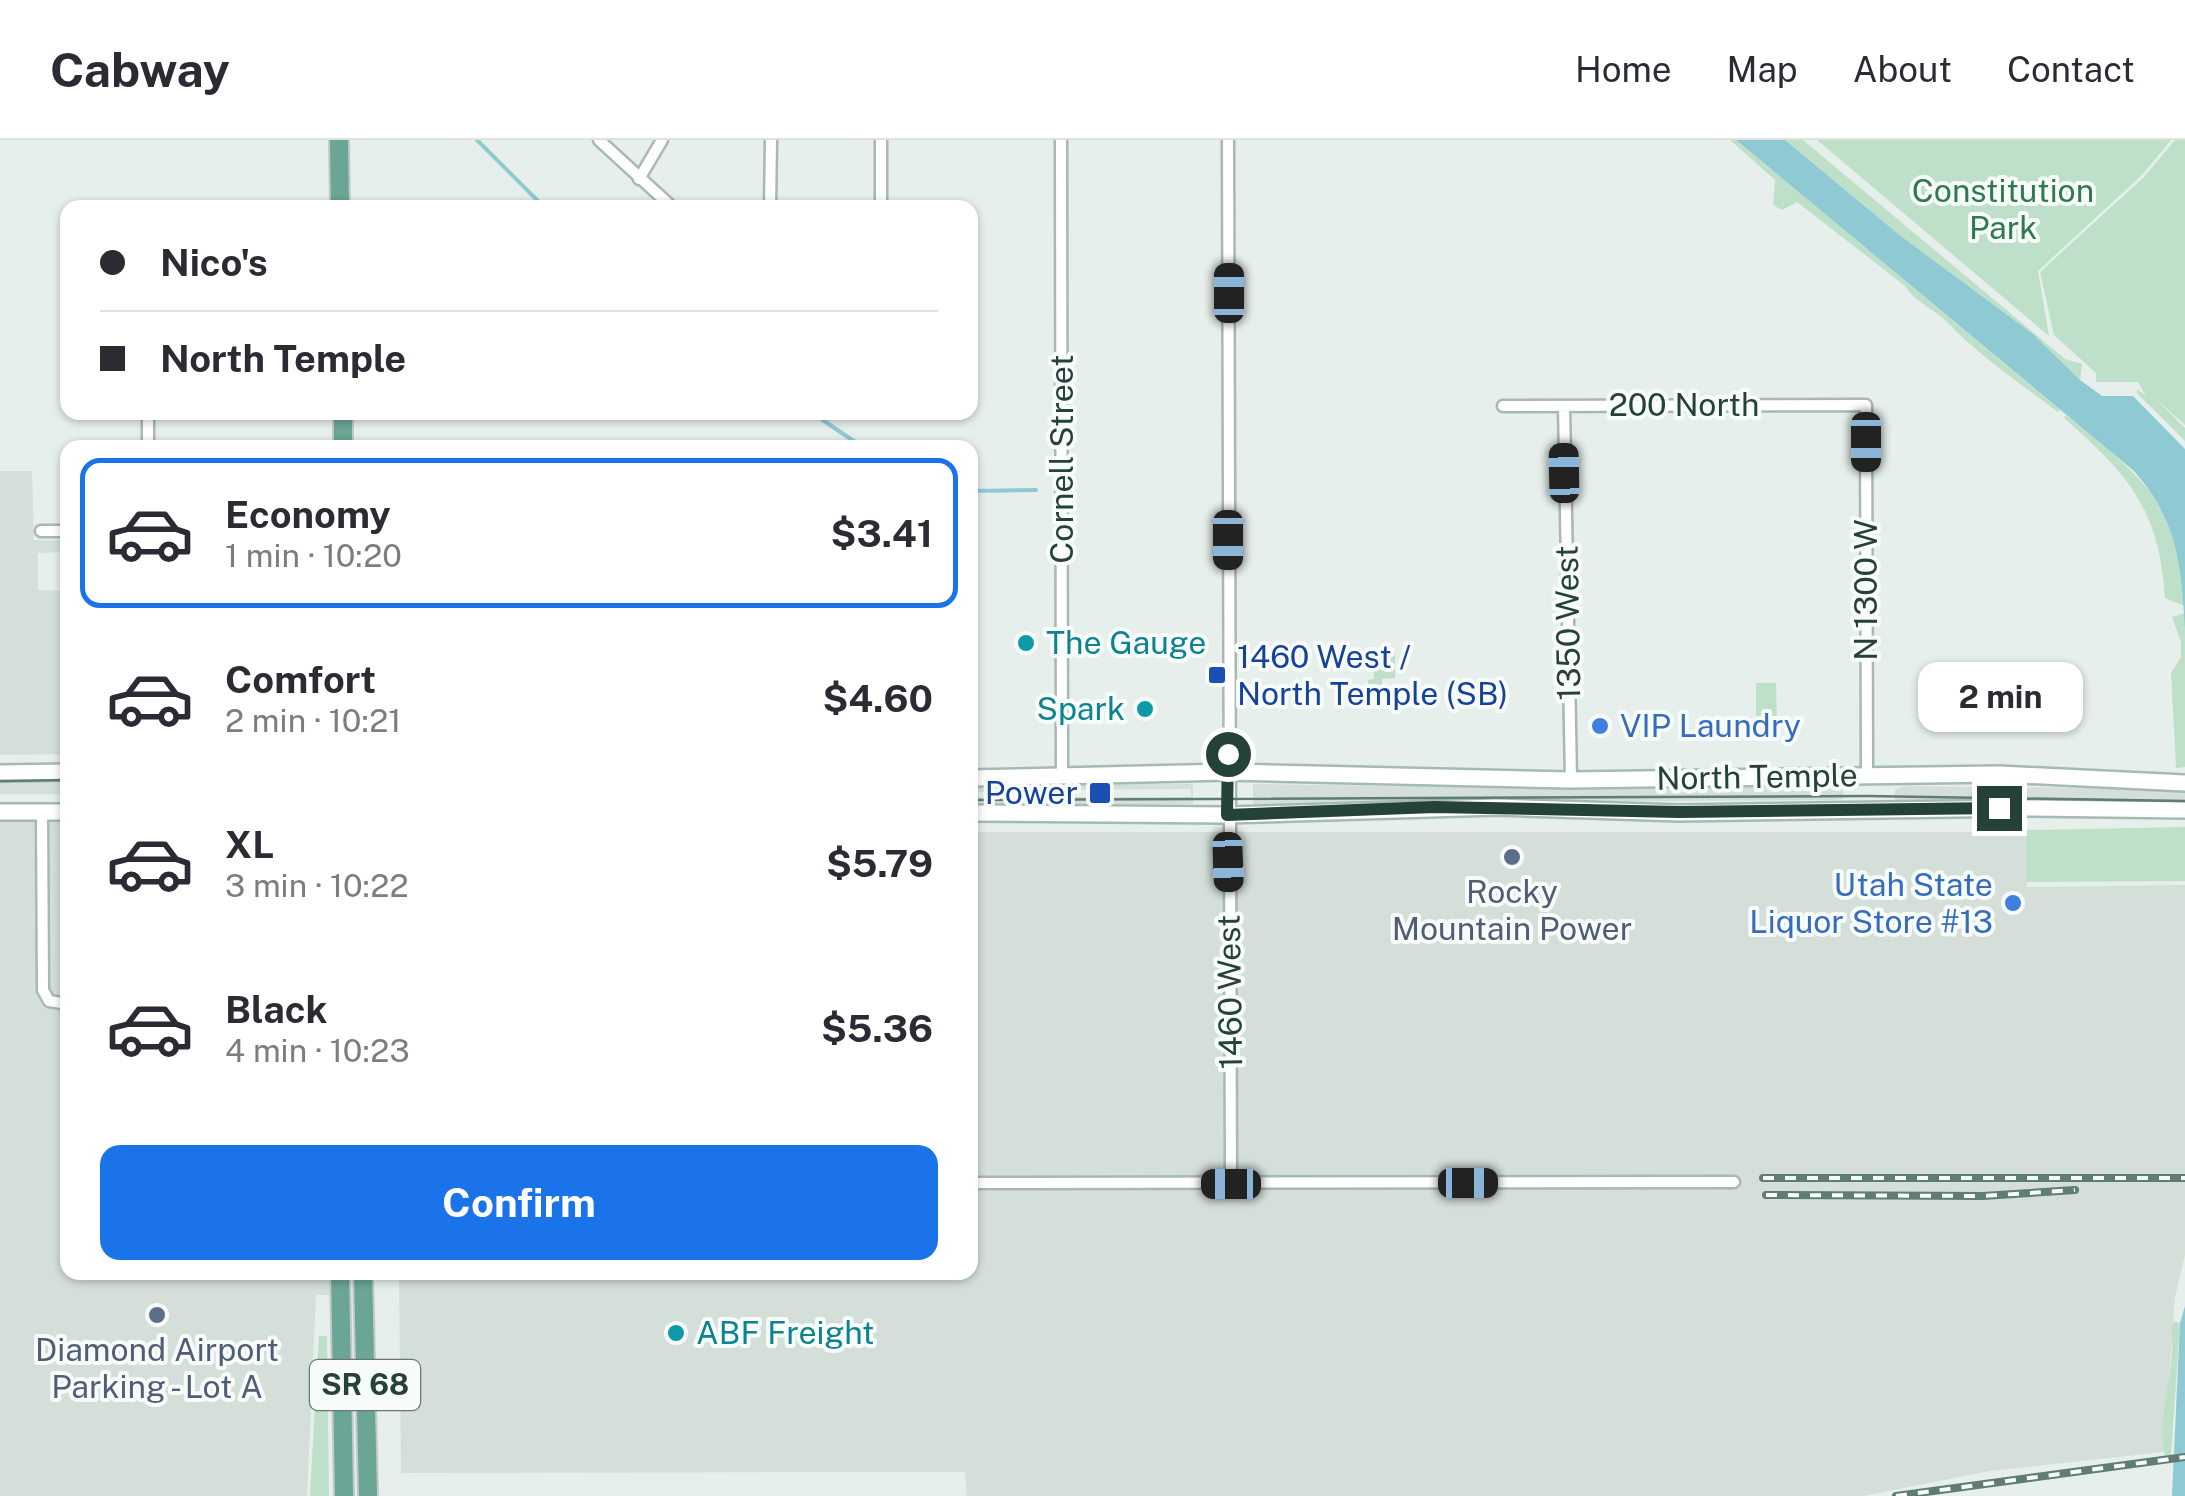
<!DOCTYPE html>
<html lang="en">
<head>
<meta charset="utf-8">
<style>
  :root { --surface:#fff; --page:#f2f2f3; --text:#2b2b33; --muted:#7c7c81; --line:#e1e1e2; --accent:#1a73e8 }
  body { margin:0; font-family:"Public Sans",sans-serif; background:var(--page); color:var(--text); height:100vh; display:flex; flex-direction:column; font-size:38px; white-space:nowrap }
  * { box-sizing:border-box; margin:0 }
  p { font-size:32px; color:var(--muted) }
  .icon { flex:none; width:55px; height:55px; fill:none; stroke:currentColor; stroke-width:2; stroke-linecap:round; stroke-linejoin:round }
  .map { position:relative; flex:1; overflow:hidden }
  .sheet { position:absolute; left:60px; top:300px; width:918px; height:840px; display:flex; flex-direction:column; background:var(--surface); border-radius:20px; box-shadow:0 2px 8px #0004 }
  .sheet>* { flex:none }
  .guide { position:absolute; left:60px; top:60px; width:918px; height:220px; border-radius:20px; box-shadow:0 2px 8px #0004; display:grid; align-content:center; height:220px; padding:0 40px; background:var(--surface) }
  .end { position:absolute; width:45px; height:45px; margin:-22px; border:12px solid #24423a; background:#fff; box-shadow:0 0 0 5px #fff }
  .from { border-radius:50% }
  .bubble { position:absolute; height:70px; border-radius:20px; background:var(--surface); box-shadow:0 2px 8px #0004; font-size:32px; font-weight:700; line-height:70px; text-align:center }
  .car { position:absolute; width:30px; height:60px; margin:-30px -15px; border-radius:12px; box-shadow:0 0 8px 2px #0007; background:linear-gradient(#222 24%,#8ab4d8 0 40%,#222 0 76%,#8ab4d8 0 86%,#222 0) }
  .guide b { display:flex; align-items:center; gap:35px; height:95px; font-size:38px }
  .guide b+b { border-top:2px solid var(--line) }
  .guide i { width:25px; height:25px; background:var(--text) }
  ul { padding:18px 0 0; list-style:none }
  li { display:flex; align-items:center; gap:30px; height:150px; margin:0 20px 15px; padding:0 20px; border:5px solid transparent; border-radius:20px }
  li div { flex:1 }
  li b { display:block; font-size:38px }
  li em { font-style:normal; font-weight:700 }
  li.on { border-color:var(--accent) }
  li>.icon { width:90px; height:90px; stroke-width:1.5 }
  .cta { display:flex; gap:20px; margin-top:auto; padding:20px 40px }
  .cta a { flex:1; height:115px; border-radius:20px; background:var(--accent); color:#fff; font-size:40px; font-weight:700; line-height:115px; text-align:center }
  header { display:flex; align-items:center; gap:60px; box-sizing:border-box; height:140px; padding:0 50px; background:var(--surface); border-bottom:2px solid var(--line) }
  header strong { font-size:48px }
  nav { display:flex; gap:55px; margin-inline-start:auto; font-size:35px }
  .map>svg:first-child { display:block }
  .built { fill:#d4dfda; fill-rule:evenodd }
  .green { fill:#bfe0c8 }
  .water { fill:#8ec9d4 }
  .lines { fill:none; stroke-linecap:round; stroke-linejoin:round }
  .stream { stroke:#8ec9d4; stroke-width:4 }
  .minor-casing { stroke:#a8b8b2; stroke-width:15 }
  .secondary-casing { stroke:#a4bbb3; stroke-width:20 }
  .primary-casing { stroke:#c2cac8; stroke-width:22 }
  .minor { stroke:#fff; stroke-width:10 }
  .secondary { stroke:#fff; stroke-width:15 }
  .primary { stroke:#6aa596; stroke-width:18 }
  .tram { stroke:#5f7d75; stroke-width:2.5 }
  .rail-casing { stroke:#5f7d75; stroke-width:8 }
  .rail { stroke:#f7fbf9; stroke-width:4; stroke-dasharray:11; stroke-linecap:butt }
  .route { stroke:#24423a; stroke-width:12 }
  .culture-dot { fill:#0f9aa8; stroke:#f7fbf9; stroke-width:4 }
  .transit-dot { fill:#1a4fb4; stroke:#f7fbf9; stroke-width:4 }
  .shop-dot { fill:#3f7fe0; stroke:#f7fbf9; stroke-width:4 }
  .service-dot { fill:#5c6f8a; stroke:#f7fbf9; stroke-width:4 }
  .labels { text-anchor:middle; stroke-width:8; stroke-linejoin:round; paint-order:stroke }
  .shield { fill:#f7fbf9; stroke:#637a73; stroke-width:2.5 }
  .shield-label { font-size:30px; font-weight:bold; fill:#24423a }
  .park-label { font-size:32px; fill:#2d7a4b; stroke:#f7fbf9 }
  .street-label { font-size:32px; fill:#24423a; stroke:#f7fbf9 }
  .culture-label { font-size:32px; fill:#0d838f; stroke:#f7fbf9; text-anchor:start }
  .transit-label { font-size:32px; fill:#164399; stroke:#f7fbf9; text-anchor:start }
  .shop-label { font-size:32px; fill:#366cbe; stroke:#f7fbf9; text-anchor:start }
  .service-label { font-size:32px; fill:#4e5e75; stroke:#f7fbf9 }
</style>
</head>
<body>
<header>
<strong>Cabway</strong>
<nav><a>Home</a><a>Map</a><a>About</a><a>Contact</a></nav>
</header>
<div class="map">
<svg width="2185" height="1356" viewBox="0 0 2185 1356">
  <rect width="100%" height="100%" fill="#e6efeb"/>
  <path class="built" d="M0,331h32l2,69 33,1v11l-29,1v37l29,1v163l-67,1z
    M67,637v17h-67v-16z
    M1193,644v20h-223v-7h34v-5h-34v-7zM1191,649v8h-180l1,-7z
    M1253,644l137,2h453v13l-12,1 -578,4z
    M1903,646l282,3v16l-290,-4v-11z
    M0,679h67l1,453 262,1v22h-14l-9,201h-307z
    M970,692h1058l-1,55 158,-2v370l-10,42 -11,155 -174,19 -127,25h-896l-2,-24 -564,1 -2,-200 571,-1z"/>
  <path class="green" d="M1730,0h6l324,270 -2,2c-38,-29 -78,-55 -111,-90 -15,-15 -30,-18 -42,-36l-108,-84 -15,8 -9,-5 2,-25z
    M1785,0h18l262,219 17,5 -2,16 -47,-46 -131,-97z
    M1817,0h354l-29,35 -104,96 11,65z
    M2175,0h10v285l-32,-29 32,32v13l-48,-48v-4l9,7 -8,-14h-42v-9l-42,-38 -14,-63 104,-95z
    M2066,275c73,60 116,88 118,191l-19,-8c-6,-89 -36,-123 -101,-180z
    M2185,473v154l-9,1 -5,-95 10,-16v-15l-9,-25z
    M1385,512h10v26l-13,1v23h-14v-22l6,-1v-16z
    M1756,543h20l1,37h-21z
    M2185,687v54l-159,1v-52z
    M2174,1181l6,2 -9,132 -6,1c-8,-38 5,-66 7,-103 1,-12 -2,-21 2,-32z
    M319,1196h8l2,160h-19z"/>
  <path class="water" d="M1736,0h49l117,97 131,97 47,46 22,16h31l52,53v180c-4,-65 -7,-108 -51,-158z
    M2185,1166v190h-13l8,-173z"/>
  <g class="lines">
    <path class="stream" d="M477,0l68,68
      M811,272l53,36
      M970,351l66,-1"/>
    <defs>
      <path id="minor" d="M599,0l74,68
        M1061,0l1,638
        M1228,0l3,1044
        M639,39l23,-39
        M770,68l1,-68
        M881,68v-68
        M1503,266l363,-1 1,370
        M1564,266l7,374
        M148,272v36
        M41,391h27
        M42,672l1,178 6,11 19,3
        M970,1043l764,-1"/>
      <path id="secondary" d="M0,633l68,-1
        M970,638l258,-6 343,8 428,-6 186,9
        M0,672h68
        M970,673l257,2 270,-8 182,6 347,-5 159,2"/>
      <path id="primary" d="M339,0l1,68
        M343,308v-36
        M340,1132l4,224
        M363,1132l5,224"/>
    </defs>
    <use href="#minor" class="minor-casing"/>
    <use href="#secondary" class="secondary-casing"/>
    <use href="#primary" class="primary-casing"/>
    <use href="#minor" class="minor"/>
    <use href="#secondary" class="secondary"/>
    <use href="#primary" class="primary"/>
    <path class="tram" d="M0,641l68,-1
      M970,660l897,-4 318,5"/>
    <defs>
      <path id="rail" d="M1763,1038h422
        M1766,1055l217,1 92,-6
        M1896,1356l289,-39"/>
    </defs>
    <use href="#rail" class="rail-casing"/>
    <use href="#rail" class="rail"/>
  </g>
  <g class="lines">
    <path class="route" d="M1228,614l-1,61 207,-8 246,5 319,-4"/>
  </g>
  <g class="culture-dot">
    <circle cx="1026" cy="503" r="10"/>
    <circle cx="1145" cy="569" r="10"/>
    <circle cx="676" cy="1193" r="10"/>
  </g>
  <g class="transit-dot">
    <rect x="1207" y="525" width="20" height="20" rx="5"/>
    <rect x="1088" y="641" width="24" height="24" rx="5"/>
  </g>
  <g class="shop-dot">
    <circle cx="1600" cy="586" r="10"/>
    <circle cx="2013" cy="763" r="10"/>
  </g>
  <g class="service-dot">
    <circle cx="1512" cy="717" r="10"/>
    <circle cx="157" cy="1175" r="10"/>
  </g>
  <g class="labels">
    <rect class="shield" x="310" y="1220" width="110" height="50" rx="8"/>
    <g class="shield-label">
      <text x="365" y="1255">SR 68</text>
    </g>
    <g class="park-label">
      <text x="2003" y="62">Constitution<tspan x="2003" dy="37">Park</tspan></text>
    </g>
    <g class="street-label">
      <text x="1684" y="276">200 North</text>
      <text transform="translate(1062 319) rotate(-90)" y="11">Cornell Street</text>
      <text transform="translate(1866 450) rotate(-90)" y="11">N 1300 W</text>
      <text transform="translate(1568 483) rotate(-91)" y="11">1350 West</text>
      <text transform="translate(1757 637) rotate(-1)" y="11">North Temple</text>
      <text transform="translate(1230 852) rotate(-91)" y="11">1460 West</text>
    </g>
    <g class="culture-label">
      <text x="1046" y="514">The Gauge</text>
      <text x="1125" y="580" text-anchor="end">Spark</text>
      <text x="696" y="1204">ABF Freight</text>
    </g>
    <g class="transit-label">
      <text x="1237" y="528">1460 West /<tspan x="1237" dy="37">North Temple (SB)</tspan></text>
      <text x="1078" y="664" text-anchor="end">Power</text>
    </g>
    <g class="shop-label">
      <text x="1620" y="597">VIP Laundry</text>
      <text x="1993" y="756" text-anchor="end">Utah State<tspan x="1993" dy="37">Liquor Store #13</tspan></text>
    </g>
    <g class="service-label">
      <text x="1512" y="763">Rocky<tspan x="1512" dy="37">Mountain Power</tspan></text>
      <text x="157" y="1221">Diamond Airport<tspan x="157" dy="37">Parking - Lot A</tspan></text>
    </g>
  </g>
</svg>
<i class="end from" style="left:1228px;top:614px"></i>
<i class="end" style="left:1999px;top:668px"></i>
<div class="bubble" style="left:1918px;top:522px;width:165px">2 min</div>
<i class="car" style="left:1229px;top:153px;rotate:0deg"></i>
<i class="car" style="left:1866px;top:302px;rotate:180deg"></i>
<i class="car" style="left:1564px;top:333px;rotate:359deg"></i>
<i class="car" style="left:1228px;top:400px;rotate:180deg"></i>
<i class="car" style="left:1228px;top:722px;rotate:178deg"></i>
<i class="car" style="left:1468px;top:1043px;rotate:90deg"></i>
<i class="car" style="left:1231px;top:1044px;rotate:270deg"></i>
<div class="guide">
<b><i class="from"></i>Nico's</b>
<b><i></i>North Temple</b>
</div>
<section class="sheet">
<ul>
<li class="on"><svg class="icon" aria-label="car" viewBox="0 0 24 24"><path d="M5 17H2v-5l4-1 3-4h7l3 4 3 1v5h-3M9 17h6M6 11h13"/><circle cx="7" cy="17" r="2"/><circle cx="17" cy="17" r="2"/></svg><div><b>Economy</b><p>1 min · 10:20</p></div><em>$3.41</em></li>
<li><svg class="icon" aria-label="car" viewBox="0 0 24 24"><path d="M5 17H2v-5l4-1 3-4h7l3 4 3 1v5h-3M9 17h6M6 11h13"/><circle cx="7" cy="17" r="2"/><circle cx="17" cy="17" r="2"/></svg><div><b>Comfort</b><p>2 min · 10:21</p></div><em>$4.60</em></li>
<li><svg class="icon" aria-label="car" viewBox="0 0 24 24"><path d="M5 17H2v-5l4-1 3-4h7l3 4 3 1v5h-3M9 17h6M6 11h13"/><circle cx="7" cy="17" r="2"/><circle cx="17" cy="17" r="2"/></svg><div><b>XL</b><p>3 min · 10:22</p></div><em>$5.79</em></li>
<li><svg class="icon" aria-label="car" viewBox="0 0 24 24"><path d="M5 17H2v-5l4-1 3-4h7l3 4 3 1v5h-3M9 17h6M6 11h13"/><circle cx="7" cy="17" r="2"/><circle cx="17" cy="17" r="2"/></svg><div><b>Black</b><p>4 min · 10:23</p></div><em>$5.36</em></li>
</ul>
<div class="cta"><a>Confirm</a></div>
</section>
</div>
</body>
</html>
